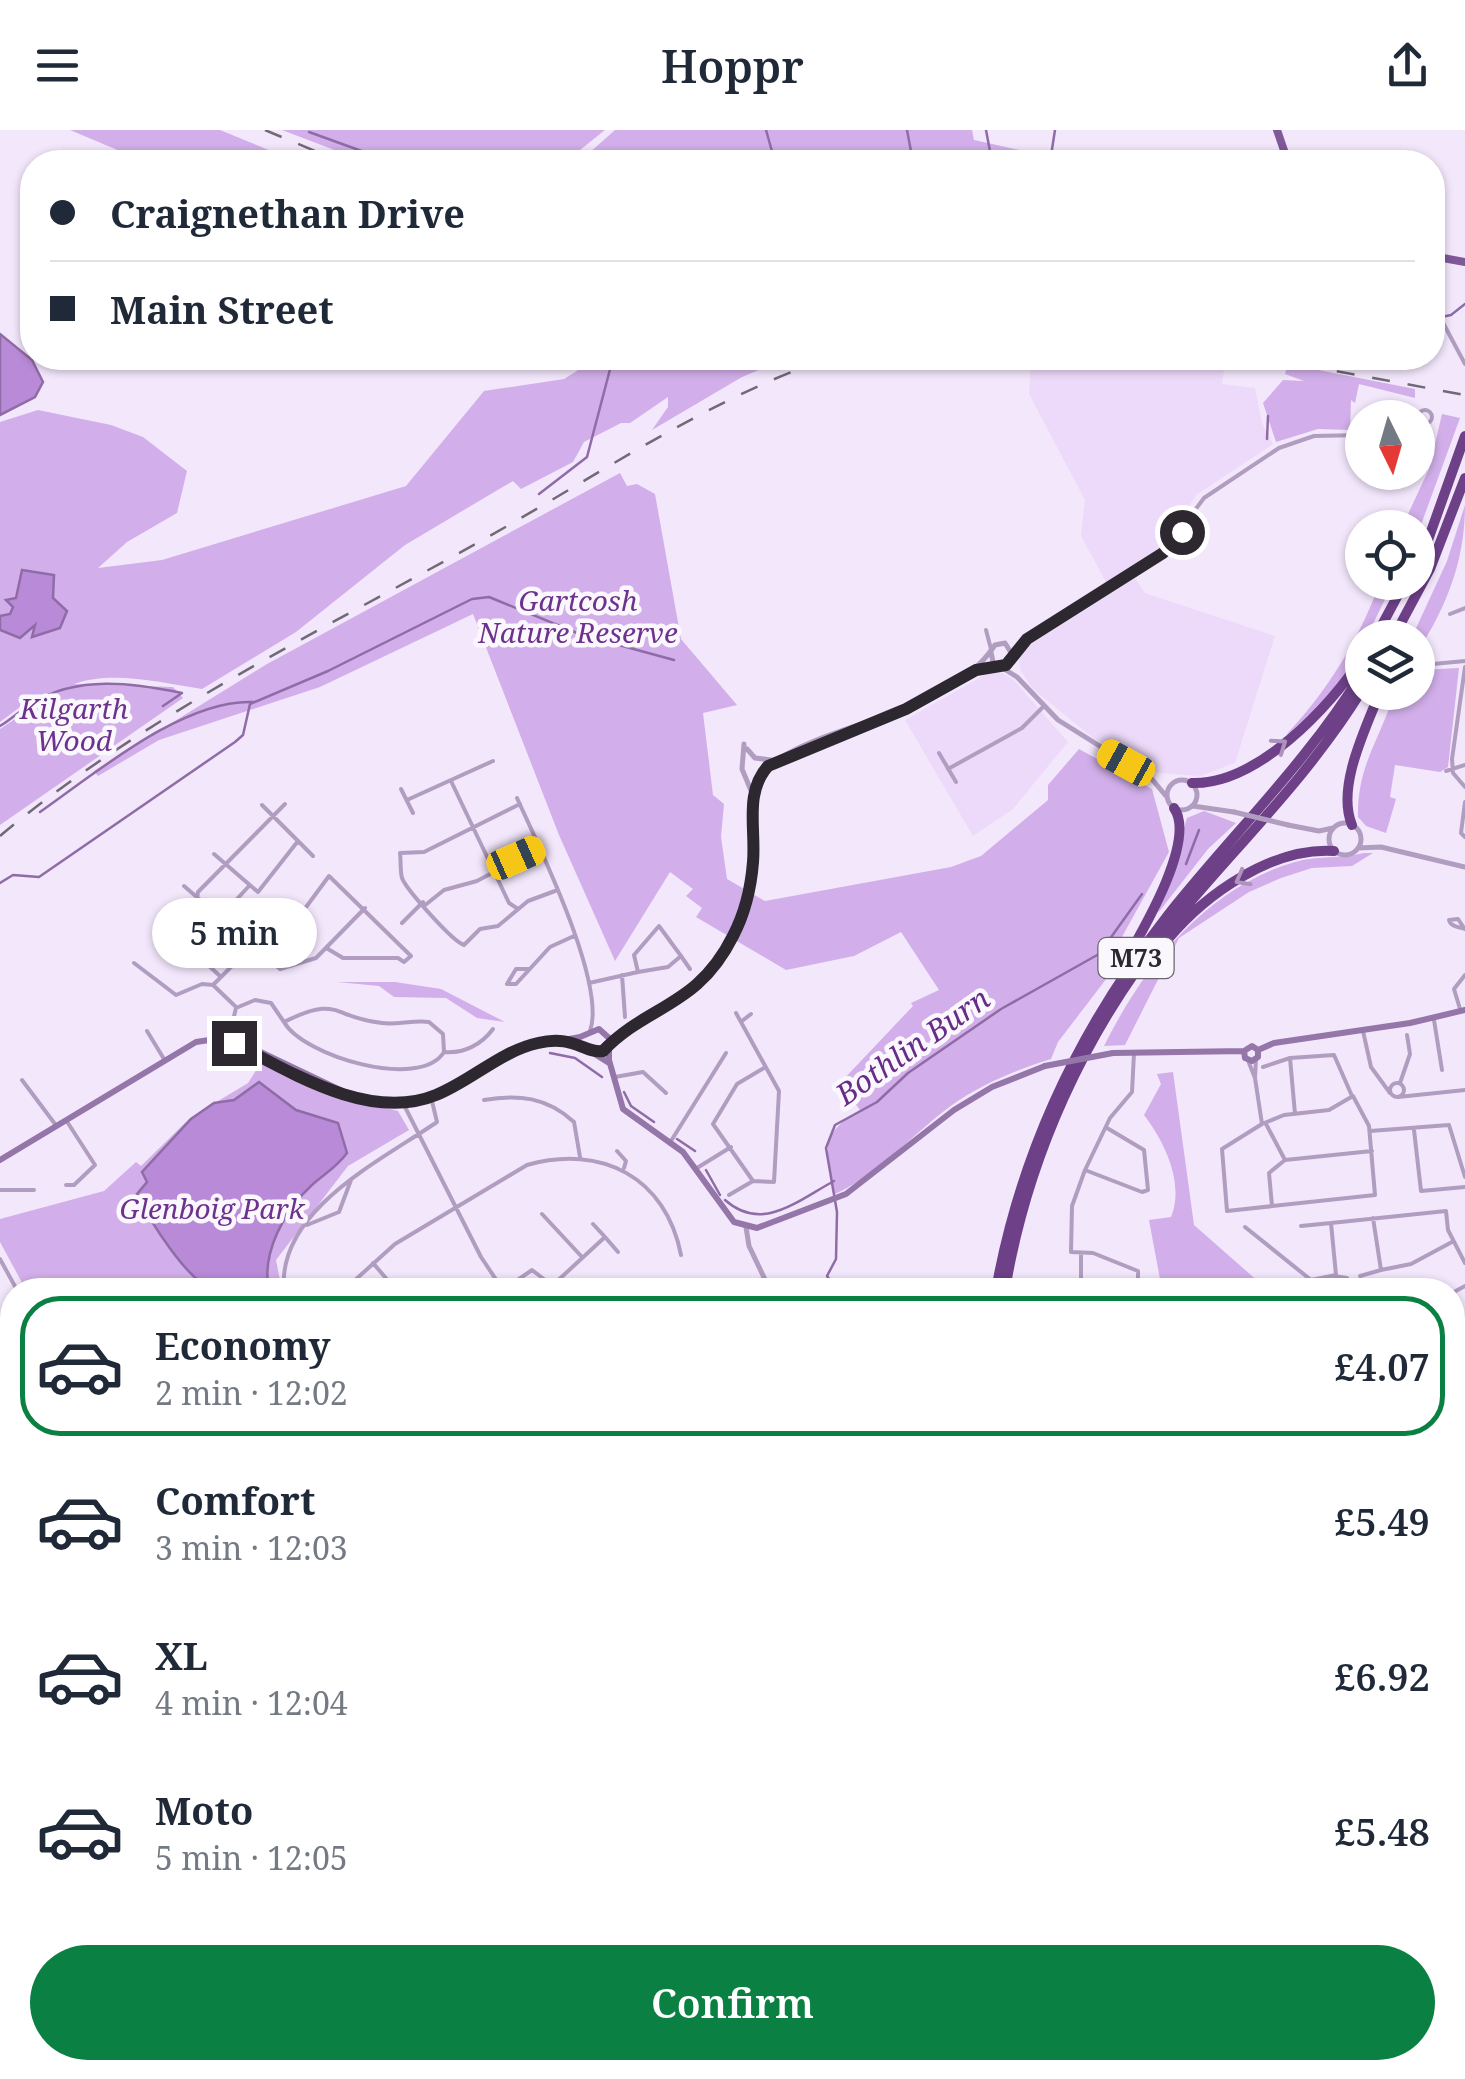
<!DOCTYPE html>
<html lang="en">
<head>
<meta charset="utf-8">
<style>
  :root { --surface:#fff; --page:#f2f2f3; --text:#1f2937; --muted:#747a83; --line:#e0e1e3; --accent:#0b8043 }
  body { margin:0; font-family:"Noto Serif",serif; background:var(--page); color:var(--text); height:100vh; display:flex; flex-direction:column; font-size:38px; white-space:nowrap }
  * { box-sizing:border-box; margin:0 }
  p { font-size:32px; color:var(--muted) }
  .icon { flex:none; width:55px; height:55px; fill:none; stroke:currentColor; stroke-width:2; stroke-linecap:round; stroke-linejoin:round }
  .map { position:relative; flex:1; overflow:hidden }
  .sheet { position:absolute; left:0px; top:1148px; width:1465px; height:802px; display:flex; flex-direction:column; background:var(--surface); border-radius:40px 40px 0 0; box-shadow:0 2px 8px #0004 }
  .sheet>* { flex:none }
  .top-card { position:absolute; left:20px; top:20px; width:1425px; height:220px; border-radius:40px; box-shadow:0 2px 8px #0004; display:grid; align-content:center; height:220px; padding:0 30px; background:var(--surface) }
  .needle { width:65px; rotate:175deg }
  .fabs { position:absolute; left:1345px; top:270px; display:grid; gap:20px }
  .fabs a { display:grid; place-items:center; width:90px; height:90px; border-radius:50%; background:var(--surface); box-shadow:0 2px 8px #0004; font-size:50px }
  .end { position:absolute; width:45px; height:45px; margin:-22px; border:12px solid #2d2730; background:#fff; box-shadow:0 0 0 5px #fff }
  .from { border-radius:50% }
  .bubble { position:absolute; height:70px; border-radius:35px; background:var(--surface); box-shadow:0 2px 8px #0004; font-size:32px; font-weight:600; line-height:70px; text-align:center }
  .car { position:absolute; width:30px; height:60px; margin:-30px -15px; border-radius:12px; box-shadow:0 0 8px 2px #0007; background:linear-gradient(#f5c518 24%,#345 0 40%,#f5c518 0 76%,#345 0 86%,#f5c518 0) }
  .top-card b { display:flex; align-items:center; gap:35px; height:95px; font-size:38px }
  .top-card b+b { border-top:2px solid var(--line) }
  .top-card i { width:25px; height:25px; background:var(--text) }
  ul { padding:18px 0 0; list-style:none }
  li { display:flex; align-items:center; gap:30px; height:140px; margin:0 20px 15px; padding:0 10px; border:5px solid transparent; border-radius:40px }
  li div { flex:1 }
  li b { display:block; font-size:38px }
  li em { font-style:normal; font-weight:600 }
  li.active { border-color:var(--accent) }
  li>.icon { width:90px; height:90px; stroke-width:1.5 }
  .action { display:flex; gap:20px; margin-top:auto; padding:20px 30px }
  .action a { flex:1; height:115px; border-radius:60px; background:var(--accent); color:#fff; font-size:40px; font-weight:600; line-height:115px; text-align:center }
  header { display:flex; justify-content:space-between; align-items:center; height:130px; padding:0 30px; background:var(--surface); font-size:45px; font-weight:600 }
  .map>svg:first-child { display:block }
  .built { fill:#eddafa }
  .green { fill:#d2afea }
  .water { fill:#b98ad8; stroke:#8f6ca6; stroke-width:2.5 }
  .lines { fill:none; stroke-linecap:round; stroke-linejoin:round }
  .stream { stroke:#8f6ca6; stroke-width:2.5 }
  .minor { stroke:#b19dc0; stroke-width:4 }
  .tertiary { stroke:#b19dc0; stroke-width:5 }
  .secondary { stroke:#9476a9; stroke-width:6 }
  .primary { stroke:#7f5998; stroke-width:8 }
  .motorway { stroke:#6d4088; stroke-width:10 }
  .rail { stroke:#716976; stroke-width:2.5; stroke-dasharray:18 18; stroke-linecap:butt }
  .tertiary-bridge { stroke:#b19dc0; stroke-width:5 }
  .secondary-bridge { stroke:#9476a9; stroke-width:6 }
  .oneway { stroke:#ad93bd }
  .route { stroke:#2d2730; stroke-width:12 }
  .labels { text-anchor:middle; stroke-width:9; stroke-linejoin:round; paint-order:stroke }
  .shield { fill:#fbf8fd; stroke:#6b666e; stroke-width:2.5 }
  .shield-label { font-size:25px; font-weight:bold; fill:#2d2730 }
  .park-label { font-size:28px; font-style:italic; fill:#6d328e; stroke:#fbf8fd }
  .water-label { font-size:30px; font-style:italic; fill:#672c88; stroke:#fbf8fd }
</style>
</head>
<body>
<header><svg class="icon" aria-label="menu" viewBox="0 0 24 24"><path d="M4 6h16M4 12h16M4 18h16"/></svg>Hoppr<svg class="icon" aria-label="share" viewBox="0 0 24 24"><path d="M12 15V3M7 8l5-5 5 5M5 13v7h14v-7"/></svg></header>
<div class="map">
<svg width="1465" height="1949" viewBox="0 0 1465 1949">
  <rect width="100%" height="100%" fill="#f3e7fc"/>
  <path class="built" d="M1031,228h195l-4,26 33,4 7,35 11,21 -77,51 -30,49 -59,40 -26,-48 4,-36 -56,-106z
    M1135,448l10,15 130,43 -40,127 -35,13 -43,-3 -64,-35 -60,-49 -12,-18 -2,-10 6,-13z
    M995,539l18,10 55,63 -55,67 -40,27 -68,-116z"/>
  <path class="green" d="M70,0h150l78,32h-152z
    M282,0h323l-40,32h-199z
    M615,0h357l2,10 64,14 -1,8h-458z
    M585,228h202l-45,19 -90,53 16,-23v-10l-38,26h-9l-37,19 -11,20 -52,27 -8,-8 -12,7 -96,57 -109,87 -94,57c-40,-6 -89,-19 -128,-5l99,3 10,11 -183,127v-96l58,-39 -27,9 -31,23v-300l38,-12 73,15 32,12 44,34 -10,42 -50,29 -29,26 64,-8 244,-74 78,-95 80,-12 19,-12z
    M1288,234l127,25v9l-56,-14 -4,19 -4,-3 -1,30 -32,-1 -42,13 -13,-39 20,-23 21,1 -19,-7z
    M1442,284l18,4 -42,115v-5l-16,-1 27,-58z
    M620,343l7,13 10,-2 18,10 26,145 56,66 -34,8 10,82 11,9 -3,33 6,42 38,22 186,-34 30,-11 67,-56v-15l31,-36 73,40 17,63 -46,83 -13,39 -52,68 -7,17c-35,11 -69,25 -99,46 -39,28 -72,69 -117,89 -9,-44 -17,-59 25,-84l-20,-27 73,-77 -2,-3 28,-13 -38,-58 -47,24 -68,14 -90,-53 6,-9 -16,-12 7,-7 -23,-17 -55,89 -56,-126 -86,-221 -153,73 -161,53 -61,36 -4,-5 173,-107z
    M1465,375c0,55 -18,101 -47,146v-13l-6,-1 35,-76z
    M1380,453h13c-26,52 -54,121 -107,152 42,-45 72,-94 94,-152z
    M1459,538l-11,99 -8,5 -45,-7 -5,32 6,2 -10,34 -20,-7 -8,-9c-1,-53 23,-78 36,-124l-9,16 5,-16 28,-1v-22z
    M1204,681l32,12 -28,26 -50,64 29,-95z
    M1364,723h9l-21,13 -40,2 -31,10 -32,14 -70,46 -54,107 -21,1c39,-79 103,-159 191,-184 24,-7 46,-3 69,-9z
    M337,852h58l46,7 64,33 -28,-4 -31,-20 -52,-1 -15,-11z
    M262,931l72,33 64,17 11,19 -61,36 -72,94 6,30h-256l-26,-48v-23l104,-28 32,-29 5,4 49,-48 58,-35z
    M1173,942l21,153 74,65h-85l-1,-9 -1,9h-19l-13,-70 22,-3c14,-34 -7,-76 -27,-102l17,-31 -4,-10z
    M1465,1188v249l-12,1v-243z"/>
  <path class="water" d="M0,204l32,26 11,22 -8,15 -35,18z
    M22,440l32,5 -1,23 14,13 -7,17 -28,9 3,-12 -15,13 -20,-8v-14l10,-2 3,-7 -7,-7 10,-2z
    M259,952l37,28 42,13 9,30c-11,15 -23,21 -35,32 -28,25 -51,69 -43,105 -16,0 -40,5 -55,0 -26,-8 -65,-70 -77,-96l10,-12 -5,-10 49,-53 23,-16 20,-3z"/>
  <g class="lines">
    <path class="stream" d="M766,0l9,32
      M907,0l6,32
      M986,0l6,32
      M309,2l83,30
      M1050,32l5,-32
      M1432,189l19,-4 14,-11
      M1267,309l1,-23
      M539,364l48,-37 26,-99
      M0,596c10,-6 21,-16 32,-23 46,-28 101,-20 150,-10l-19,13
      M40,682c56,-39 143,-113 213,-110
      M1186,734l13,-34
      M0,753l13,-8 26,2 196,-135 8,-7 7,-31 78,-33 144,-72 17,-2 93,38 92,25
      M550,923l25,5 27,19
      M624,962l7,14 23,16
      M677,1009l18,12
      M706,1040l14,25
      M725,1070c37,33 72,1 109,-19
      M837,1160l-10,-14 9,-17 1,-47 -11,-64 9,-23 42,-23 31,-29 93,-64 98,-55 43,-60
      M1452,1431l13,-1
      M1452,1715l13,-4
      M0,1904l12,-6
      M634,1938l6,11"/>
    <path class="minor" d="M1432,172l33,62
      M1418 287a7 7 0 1 1 14 0a7 7 0 1 1-14 0Z
      M1450,484l15,-6
      M986,500l5,19
      M1013,526l14,-17 136,-86 41,-55 75,-50 35,-12 48,-1
      M1433,534l32,-3
      M1465,537l-13,92 1,14 12,14
      M939,623l17,29
      M948,639l74,-41 21,-21
      M1446,641l19,-6
      M451,651l58,122 9,6
      M401,659l12,24
      M517,668c21,47 90,186 73,233
      M407,670l86,-39
      M1465,672l-4,31 4,4
      M520,674l-96,48 -24,1c1,7 0,18 2,25 4,11 50,63 62,67l16,-16 18,-3 30,-25 27,-10
      M262,675l51,51
      M214,724l44,38 40,-51
      M184,756l96,83 36,-11 49,-50
      M197,769l1,-7 87,-88
      M237,769l12,-13
      M424,776l20,-16 33,-9 60,-32
      M220,787l13,-15
      M402,793l21,-21
      M1464,798l-6,-9 -9,1c2,7 10,7 16,9
      M169,799l52,48
      M681,826l9,13
      M134,833l42,32 26,-11 11,1
      M529,839h-13l-9,15h9l34,-37 24,-11
      M622,845l3,42
      M589,853l49,-11 -4,-17 25,-29 22,30 -13,11 -30,5
      M213,855l71,-71 14,4 31,-42 82,80 -7,6 -6,-4h-55l-15,-9
      M213,855l22,21
      M1460,879l-6,-20 11,-14
      M736,883l43,78 -5,91 -21,-1 -40,-57 24,-40 27,-16
      M1434,890l8,50
      M742,891l9,-7
      M147,901l17,28
      M1363,901l8,36 19,26
      M229,907l7,-29 19,-8 16,3 13,19c56,-28 48,-4 98,1 15,2 31,-3 47,-1l14,12 1,18c-24,39 -141,4 -160,-30
      M444,922c20,2 38,-8 49,-23
      M1249,933l6,15 1,-19
      M1263,937l27,-9
      M615,947l28,-5 23,21
      M1255,948l7,46 -40,25 5,62 148,-16 -6,-69 -16,-30 -24,14 -45,5 -22,9
      M22,950l33,44
      M1390 960a7 7 0 1 1 14 0a7 7 0 1 1-14 0Z
      M1400,953l10,-29 -3,-19
      M1398,967l67,-7
      M484,970c34,-6 63,-3 90,22l6,35
      M403,973l78,154 22,33
      M1295,984l-5,-56 44,-3 18,41
      M66,990l29,45 -21,20h-8
      M1266,994l19,36 -16,13 3,33
      M1107,998l37,22 4,40 -6,2 -57,-22 25,-52 22,-26 2,-39
      M1414,1000l7,61 44,-4
      M1370,1001l79,-6 16,52
      M671,1011l55,-88
      M617,1021l9,10 -2,7
      M1285,1030l87,-9
      M697,1038l34,-21
      M1085,1040l-13,36 -1,46 22,1 45,18v19
      M0,1060h34
      M729,1065l24,-14
      M542,1084l40,43
      M1373,1088l8,52 30,-6 41,-22
      M593,1094l12,13
      M307,1095l32,-13 12,-32
      M1301,1096l30,-3
      M1245,1097l66,53 25,-5 -5,-52 115,-12 2,19 17,33
      M0,1129l17,31
      M373,1133l23,27
      M1334,1146l13,2
      M1360,1146l21,-6
      M554,1154l51,-47 13,15
      M284,1160c-7,-80 98,-130 153,-168l-6,-25
      M344,1160l51,-46 132,-79c74,-21 139,12 154,90
      M503,1160l29,-20 26,20
      M1081,1160v-37
      M1452,1163l13,-7
      M269,1949l3,-11
      M685,1949l5,-11"/>
    <path class="tertiary" d="M991,522l2,10 24,15 41,43 93,58 15,18
      M744,614l-2,25 10,24
      M747,619l8,9 16,2
      M1167 665a15 15 0 1 1 30 0a15 15 0 1 1-30 0Z
      M1193,676l41,6
      M1329 709a16 16 0 1 1 32 0a16 16 0 1 1-32 0Z
      M1288,695l31,6 14,-3
      M1358,718l23,-1 84,20
      M609,912l77,-46 39,-45 22,-51 6,-42v-62l15,-30c69,-50 177,-46 227,-121l10,-2 8,13 -13,9
      M746,1097l3,19 21,44
      M1452,1547l13,-5
      M1452,1634l13,19"/>
    <path class="secondary" d="M574,911l35,22
      M1244,921l1,7 7,3 6,-4v-7
      M1113,923l131,-2 8,-5 6,4 16,-7 136,-20 55,-13
      M0,1030l196,-118 33,-5 128,61 46,5 31,-7 88,-48 58,-11 19,-8 10,9v22l14,49 60,43 51,70 23,6 89,-34 108,-84 38,-23 53,-21"/>
    <path class="primary" d="M1277,0l11,32
      M1432,126l33,6"/>
    <path class="motorway" d="M1418,438l47,-132
      M1375,508l30,-56
      M1393,508l37,-69 35,-91
      M1192,653c65,2 138,-76 170,-125
      M1352,695c-16,-38 14,-97 28,-133
      M1168,809c38,-45 104,-92 166,-88
      M1119,842c18,-32 79,-130 55,-164
      M996,1160c25,-139 85,-264 172,-375 65,-82 139,-152 194,-242
      M1005,1160c22,-132 80,-260 165,-364 65,-79 138,-148 192,-236
      M1021,1949l1,-11
      M1030,1949l1,-11"/>
    <path class="rail" d="M265,0l76,32
      M1266,228l199,37
      M0,706c143,-120 323,-206 486,-298 111,-62 222,-139 343,-180"/>
    <path class="tertiary-bridge" d="M1234,682l54,13"/>
    <path class="secondary-bridge" d="M1045,936l68,-13"/>
  </g>
  <defs><path id="oneway-chevron" d="M-2-3.5L2.5 0L-2 3.5" fill="none" stroke-width="1.6" stroke-linecap="round" stroke-linejoin="round" transform="scale(2.5)"/></defs>
  <g class="oneway">
    <use href="#oneway-chevron" transform="translate(1280 615) rotate(-35)"/>
    <use href="#oneway-chevron" transform="translate(1242 749) rotate(151)"/>
  </g>
  <g class="lines">
    <path class="route" d="M234,913c58,30 136,79 202,52 35,-14 65,-44 102,-52 35,-9 47,11 65,8 45,-47 94,-43 130,-115 12,-23 18,-48 20,-74 3,-33 -9,-69 15,-96l138,-57 70,-39 30,-5 21,-26 136,-86 19,-21"/>
  </g>
  <g class="labels">
    <rect class="shield" x="1098.5" y="808" width="75" height="40" rx="8"/>
    <g class="shield-label">
      <text x="1136" y="837">M73</text>
    </g>
    <g class="park-label">
      <text x="578" y="481">Gartcosh<tspan x="578" dy="32">Nature Reserve</tspan></text>
      <text x="74" y="589">Kilgarth<tspan x="74" dy="32">Wood</tspan></text>
      <text x="212" y="1089">Glenboig Park</text>
    </g>
    <g class="water-label">
      <text transform="translate(913 917) rotate(-35)" y="10">Bothlin Burn</text>
    </g>
  </g>
</svg>
<div class="fabs">
<a><svg class="needle" viewBox="-14 -14 28 28"><path d="M0-13l5 13h-10z" fill="#e53935"/><path d="M0 13l5-13h-10z" fill="#747a83"/></svg></a>
<a><svg class="icon" aria-label="locate" viewBox="0 0 24 24"><circle cx="12" cy="12" r="6"/><path d="M12 2v4M12 18v4M2 12h4M18 12h4"/></svg></a>
<a><svg class="icon" aria-label="layers" viewBox="0 0 24 24"><path d="M12 4l9 5-9 5-9-5zM3 14l9 5 9-5"/></svg></a>
</div>
<i class="end from" style="left:1182px;top:402px"></i>
<i class="end" style="left:234px;top:913px"></i>
<div class="bubble" style="left:152px;top:768px;width:165px">5 min</div>
<i class="car" style="left:1126px;top:633px;rotate:299deg"></i>
<i class="car" style="left:516px;top:728px;rotate:66deg"></i>
<div class="top-card">
<b><i class="from"></i>Craignethan Drive</b>
<b><i></i>Main Street</b>
</div>
<section class="sheet">
<ul>
<li class="active"><svg class="icon" aria-label="car" viewBox="0 0 24 24"><path d="M5 17H2v-5l4-1 3-4h7l3 4 3 1v5h-3M9 17h6M6 11h13"/><circle cx="7" cy="17" r="2"/><circle cx="17" cy="17" r="2"/></svg><div><b>Economy</b><p>2 min · 12:02</p></div><em>£4.07</em></li>
<li><svg class="icon" aria-label="car" viewBox="0 0 24 24"><path d="M5 17H2v-5l4-1 3-4h7l3 4 3 1v5h-3M9 17h6M6 11h13"/><circle cx="7" cy="17" r="2"/><circle cx="17" cy="17" r="2"/></svg><div><b>Comfort</b><p>3 min · 12:03</p></div><em>£5.49</em></li>
<li><svg class="icon" aria-label="car" viewBox="0 0 24 24"><path d="M5 17H2v-5l4-1 3-4h7l3 4 3 1v5h-3M9 17h6M6 11h13"/><circle cx="7" cy="17" r="2"/><circle cx="17" cy="17" r="2"/></svg><div><b>XL</b><p>4 min · 12:04</p></div><em>£6.92</em></li>
<li><svg class="icon" aria-label="car" viewBox="0 0 24 24"><path d="M5 17H2v-5l4-1 3-4h7l3 4 3 1v5h-3M9 17h6M6 11h13"/><circle cx="7" cy="17" r="2"/><circle cx="17" cy="17" r="2"/></svg><div><b>Moto</b><p>5 min · 12:05</p></div><em>£5.48</em></li>
</ul>
<div class="action"><a>Confirm</a></div>
</section>
</div>
</body>
</html>
